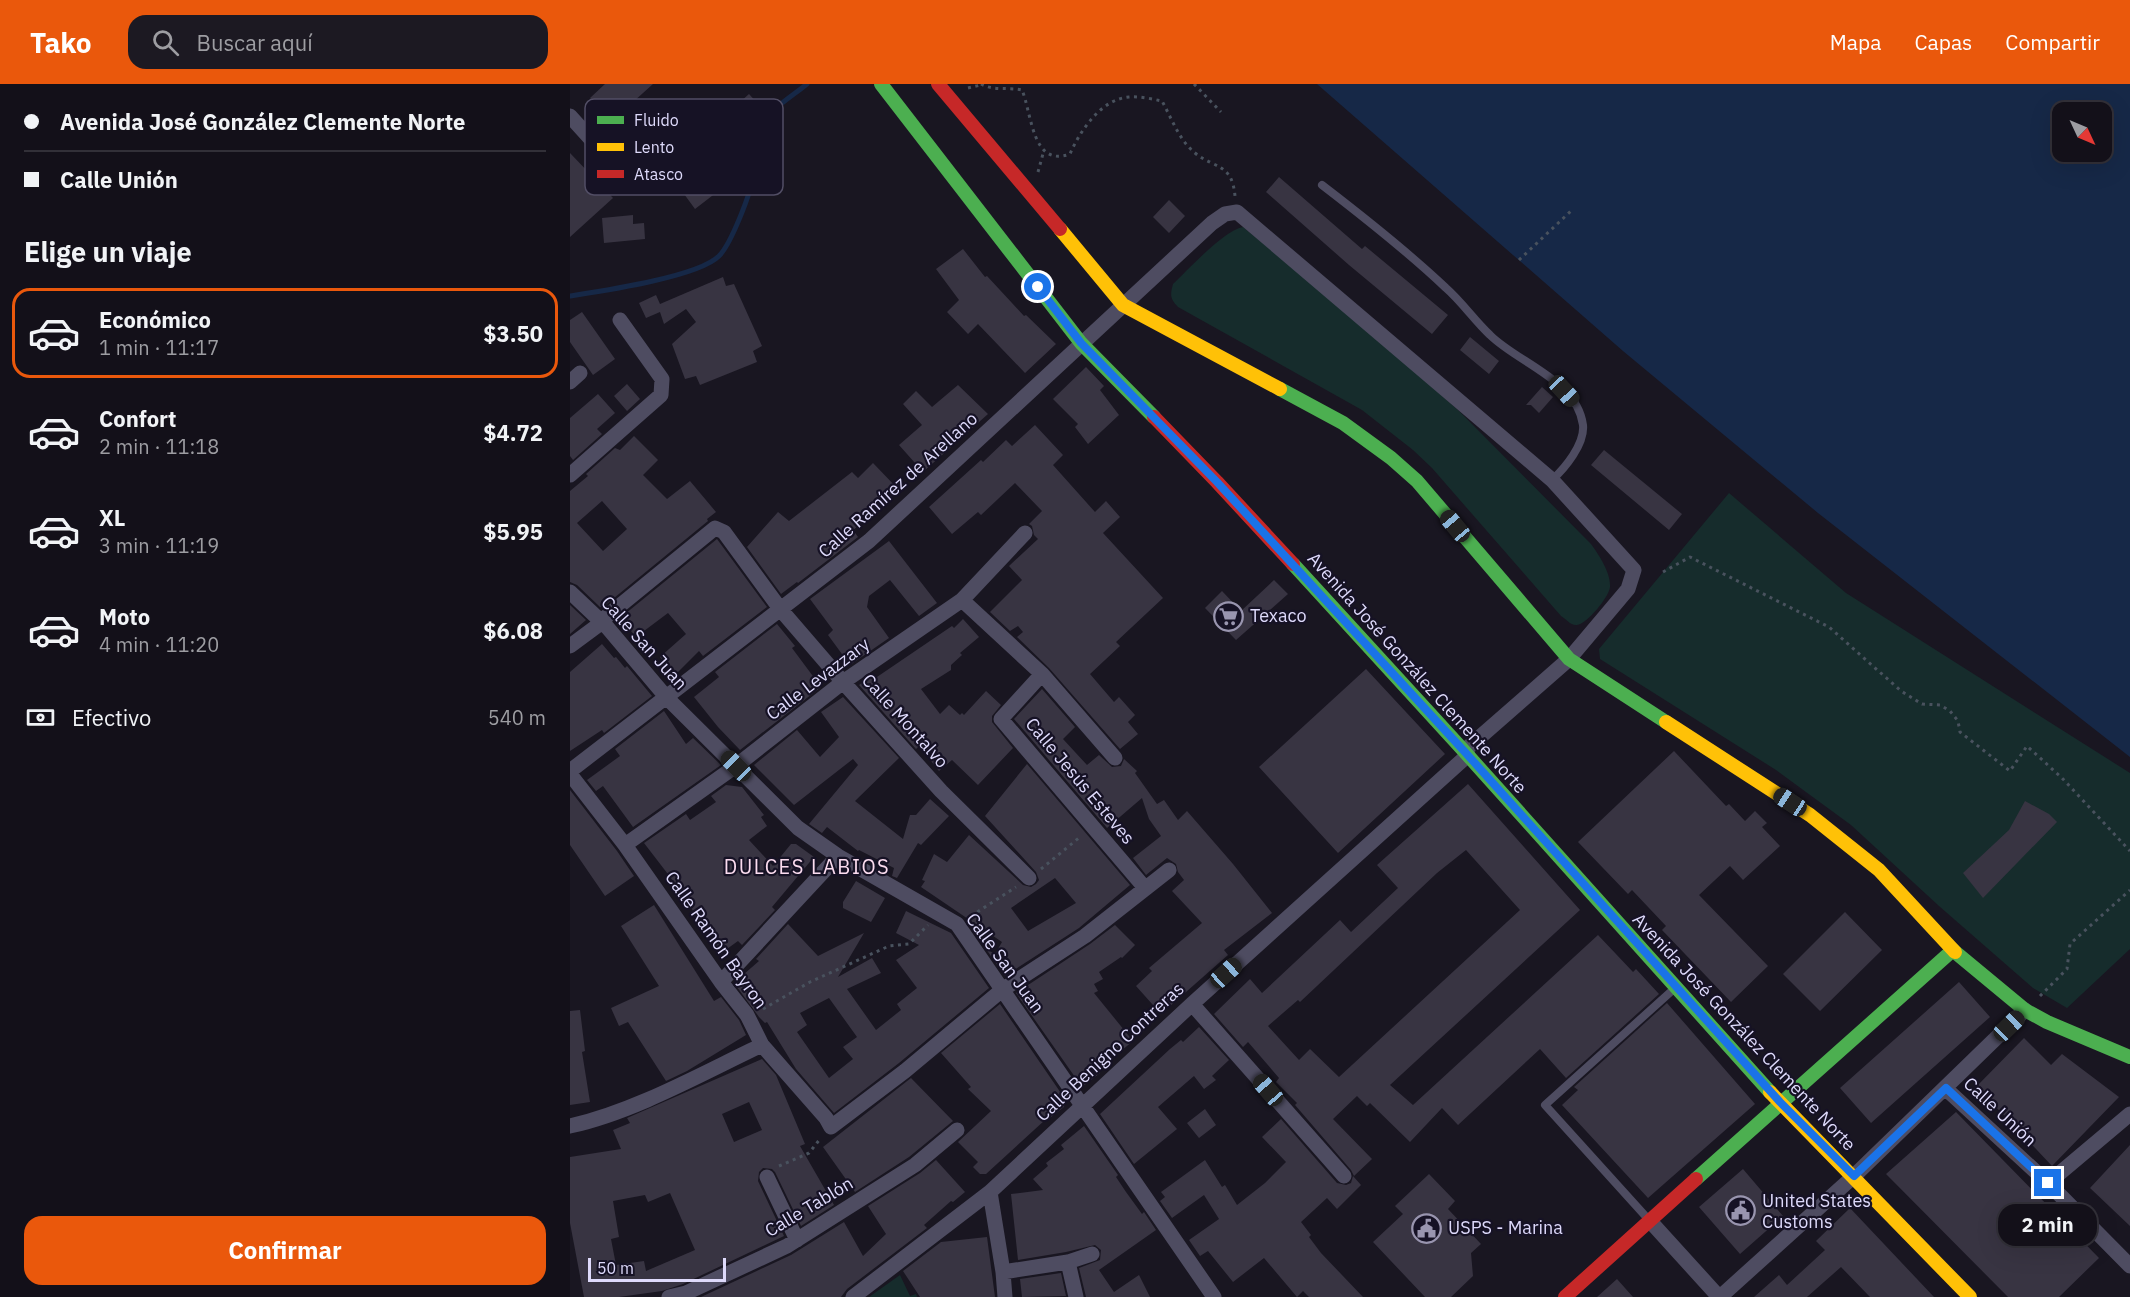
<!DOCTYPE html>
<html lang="es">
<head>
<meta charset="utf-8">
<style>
  :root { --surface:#131019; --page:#1c1922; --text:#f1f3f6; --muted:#9d9da2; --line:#323038; --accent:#ea580c }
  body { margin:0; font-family:"IBM Plex Sans",sans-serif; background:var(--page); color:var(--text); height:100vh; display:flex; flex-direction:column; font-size:22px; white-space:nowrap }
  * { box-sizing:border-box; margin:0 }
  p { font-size:20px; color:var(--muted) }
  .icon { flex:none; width:33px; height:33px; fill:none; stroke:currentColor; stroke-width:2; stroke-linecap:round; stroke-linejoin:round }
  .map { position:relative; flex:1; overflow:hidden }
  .details { display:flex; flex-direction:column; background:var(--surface); width:570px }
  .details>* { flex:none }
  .guide { display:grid; align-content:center; height:132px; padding:0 24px; background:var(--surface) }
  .needle { width:39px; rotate:134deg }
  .controls { position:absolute; left:1482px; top:18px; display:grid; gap:12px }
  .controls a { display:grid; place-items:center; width:60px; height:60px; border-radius:12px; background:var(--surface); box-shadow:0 6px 24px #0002,0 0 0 2px var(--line); font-size:30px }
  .scale { position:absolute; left:18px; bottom:15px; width:138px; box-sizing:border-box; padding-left:6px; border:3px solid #dedafb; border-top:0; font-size:16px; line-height:21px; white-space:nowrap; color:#dedafb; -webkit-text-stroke:4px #161225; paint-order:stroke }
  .end { position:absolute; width:27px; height:27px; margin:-14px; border:8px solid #1a73e8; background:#fff; box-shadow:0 0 0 3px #fff }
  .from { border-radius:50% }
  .bubble { position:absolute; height:42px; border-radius:18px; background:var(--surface); box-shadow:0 6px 24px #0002,0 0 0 2px var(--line); font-size:20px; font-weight:700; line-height:42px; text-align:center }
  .car { position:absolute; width:18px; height:36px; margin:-18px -9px; border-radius:8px; box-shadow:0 0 4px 2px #0007; background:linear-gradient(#222 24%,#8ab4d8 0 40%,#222 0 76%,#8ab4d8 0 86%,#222 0) }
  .guide b { display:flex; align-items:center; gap:21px; height:57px; font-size:22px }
  .guide b+b { border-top:2px solid var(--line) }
  .guide i { width:15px; height:15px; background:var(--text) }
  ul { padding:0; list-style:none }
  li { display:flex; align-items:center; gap:18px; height:90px; margin:0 12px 9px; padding:0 12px; border:3px solid transparent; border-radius:18px }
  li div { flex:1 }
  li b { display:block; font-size:22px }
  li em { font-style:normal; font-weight:700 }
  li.on { border-color:var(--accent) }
  li>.icon { width:54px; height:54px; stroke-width:1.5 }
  h2 { padding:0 24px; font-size:27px; line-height:72px }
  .pay { display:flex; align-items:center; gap:15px; height:66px; padding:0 24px; font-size:22px }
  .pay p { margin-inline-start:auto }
  .button { display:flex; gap:12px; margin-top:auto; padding:12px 24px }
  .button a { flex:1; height:69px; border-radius:18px; background:var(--accent); color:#fff; font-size:24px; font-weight:700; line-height:69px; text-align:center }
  header { display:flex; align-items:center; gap:36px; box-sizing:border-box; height:84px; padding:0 30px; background:var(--accent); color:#fff }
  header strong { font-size:28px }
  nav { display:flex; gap:33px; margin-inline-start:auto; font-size:21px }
  .search { width:420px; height:54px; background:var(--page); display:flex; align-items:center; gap:15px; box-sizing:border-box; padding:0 21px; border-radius:18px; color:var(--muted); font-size:22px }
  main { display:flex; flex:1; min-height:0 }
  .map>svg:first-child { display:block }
  .green { fill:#162c2c }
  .water { fill:#162847; fill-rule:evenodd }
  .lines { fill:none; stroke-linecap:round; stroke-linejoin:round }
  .stream { stroke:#162847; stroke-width:5 }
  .building { fill:#383442; fill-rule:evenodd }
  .path { stroke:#49525e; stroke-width:3; stroke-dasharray:3 4.5; stroke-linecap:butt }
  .lane { stroke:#4e4c61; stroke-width:8 }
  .street { stroke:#4e4c61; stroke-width:15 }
  .fast { stroke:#4caf50; stroke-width:14 }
  .slow { stroke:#ffc107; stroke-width:14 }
  .jam { stroke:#c62828; stroke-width:14 }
  .route { stroke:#1a73e8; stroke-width:8 }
  .labels { text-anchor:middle; stroke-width:4.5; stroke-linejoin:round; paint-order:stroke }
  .street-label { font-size:18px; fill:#dedafb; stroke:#161225 }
  .poi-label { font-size:18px; fill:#dedafb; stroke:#161225; text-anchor:start }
  .neighbourhood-label { font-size:20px; letter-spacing:1.5px; fill:#fbdcef; stroke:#161225 }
  .key { fill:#161225; stroke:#524e65; stroke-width:1.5 }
  .key-label { font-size:16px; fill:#dedafb }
</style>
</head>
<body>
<header>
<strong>Tako</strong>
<div class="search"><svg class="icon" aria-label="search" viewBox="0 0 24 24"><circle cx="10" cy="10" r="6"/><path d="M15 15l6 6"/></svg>Buscar aquí</div>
<nav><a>Mapa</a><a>Capas</a><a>Compartir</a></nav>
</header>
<main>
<section class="details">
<div class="guide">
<b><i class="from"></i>Avenida José González Clemente Norte</b>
<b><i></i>Calle Unión</b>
</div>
<h2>Elige un viaje</h2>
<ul>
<li class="on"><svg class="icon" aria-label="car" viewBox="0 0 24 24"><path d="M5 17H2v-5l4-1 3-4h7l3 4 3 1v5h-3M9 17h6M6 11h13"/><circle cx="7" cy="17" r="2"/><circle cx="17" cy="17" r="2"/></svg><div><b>Económico</b><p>1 min · 11:17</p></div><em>$3.50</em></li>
<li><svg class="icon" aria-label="car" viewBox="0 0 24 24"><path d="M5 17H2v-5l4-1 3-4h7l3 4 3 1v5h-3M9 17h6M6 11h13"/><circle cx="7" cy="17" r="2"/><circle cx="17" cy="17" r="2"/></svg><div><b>Confort</b><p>2 min · 11:18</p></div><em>$4.72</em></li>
<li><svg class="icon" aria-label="car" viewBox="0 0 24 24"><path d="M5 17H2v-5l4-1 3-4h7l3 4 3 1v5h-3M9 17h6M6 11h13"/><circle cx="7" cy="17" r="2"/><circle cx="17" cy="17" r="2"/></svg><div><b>XL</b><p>3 min · 11:19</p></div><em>$5.95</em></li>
<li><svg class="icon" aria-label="car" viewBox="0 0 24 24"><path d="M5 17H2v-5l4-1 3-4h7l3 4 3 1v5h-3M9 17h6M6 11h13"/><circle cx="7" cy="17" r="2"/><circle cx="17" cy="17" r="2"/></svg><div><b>Moto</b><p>4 min · 11:20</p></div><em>$6.08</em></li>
</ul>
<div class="pay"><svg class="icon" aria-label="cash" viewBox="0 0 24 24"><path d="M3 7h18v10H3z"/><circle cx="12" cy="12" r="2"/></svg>Efectivo<p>540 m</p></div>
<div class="button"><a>Confirmar</a></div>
</section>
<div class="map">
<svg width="1560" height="1213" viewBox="0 0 1560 1213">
  <rect width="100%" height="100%" fill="#191621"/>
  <path class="green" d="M673,143l135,111 81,73 132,133c8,11 20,29 19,43 -1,10 -23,37 -33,38 -6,1 -11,-6 -16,-9l-129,-148 -19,-18 -51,-40 -184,-103c-8,-8 -8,-12 -5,-23 16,-15 50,-53 70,-57z
    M1159,409l117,100 284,180v176l-63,59 -34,-20 -94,-82 -88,-81 -75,-55 -176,-111 -1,-10z
    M330,1191l10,21 6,-2 1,3h-48z"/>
  <path class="water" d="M747,0h813v673l-312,-244 -195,-162zM1492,28h40v40h-40z"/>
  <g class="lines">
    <path class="stream" d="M0,212c32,-5 128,-19 149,-40 12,-12 32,-63 34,-80 2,-12 0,-28 3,-41 7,-22 34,-37 51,-51"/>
  </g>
  <path class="building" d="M35,0h48l-41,37 -22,-23z
    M179,10l10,11 -27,25 -11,-11z
    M99,25l17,20 -9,8 44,52 -26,20 -19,-26 -2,2 -22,-26 -4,5 -18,-19z
    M0,69l43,45 -43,39z
    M709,93l83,72 3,-3 83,69 -16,19 -83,-69 -83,-73z
    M599,116l16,16 -16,17 -16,-16z
    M63,131v9l11,-1 1,16 -41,4 -2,-25z
    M393,165l22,28 2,-1 37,40 2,-1 30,29 -31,29 -47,-49 -10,10 -21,-22 12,-12 -23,-31z
    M153,193l3,9 8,-2 28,62 -9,5 4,11 -57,23 -4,-9 -11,3 -13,-35 24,-22 -10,-13 -22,15 -4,-12 -14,6 -7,-15 17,-8 4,9z
    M12,228l33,47 -22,16 -23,-33v-22z
    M900,253l29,24 -10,13 -29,-24z
    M516,283l18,19 -4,4 19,25 -31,29 -13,-17 3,-3 -25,-25z
    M57,300l13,15 -13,12 -13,-15z
    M388,301l30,29 -65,58 -24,-27 23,-20 -19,-21 13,-13 16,16z
    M972,303l11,10 -14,16 -8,-8h-5z
    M28,310l17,19 -18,16 5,5 -29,26 -3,-4v-38z
    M465,341l28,30 -10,10 42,47 11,-11 14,16 -17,16 60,65 -47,44 4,4 -30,28 24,28 5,-5 16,18 -7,7 10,12 -18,15 -71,-81 -32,-31 6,-5 -5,-6 -8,5 -20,-19 32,-32 -13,-14 29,-27 -4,-4 -2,-9 -3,-2 13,-13 -27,-28 -34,32 -3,-3 -26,22 -23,-27 52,-47 2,2 23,-22 6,6z
    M64,352l24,24 -15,15 24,24 23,-18 26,31 -9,7 1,2 -105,86h-3l-23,-22 -7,-3v-91l18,-15 -2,-2 29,-26 5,2zM32,417l25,28 -24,22 -26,-28z
    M1034,366l78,64 -13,16 -78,-65z
    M303,379l26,27 -24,23 -22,17 5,7 -60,46 -1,-1 -16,12 -34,-47 31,-35 11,9 63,-49 6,6z
    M147,455l50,68 -64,49 -4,-5 -23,23 -16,-17 26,-23 -18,-21 -32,24 -16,-19z
    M319,457l48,62 -18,13 -29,-36 -21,16 -2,11 22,31 -39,27 -22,-30 5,-5 -23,-31z
    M704,496l14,14 -52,46 -31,-32 17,-17 19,20z
    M0,521l16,15 -16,14z
    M393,535l16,18 -19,16 2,2 -11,10v5l-30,19 19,25 9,-9 11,10 2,-2 2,2 22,-24 15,14 -9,11v6l21,26 -35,37 -26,-25 -13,11 -20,-25 -3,3 -57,-64 12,-9 3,3 78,-53 2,2z
    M207,540l18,22 -3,2 29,39 -81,63 -22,-23 -24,-30 25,-20 -4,-5z
    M32,560l12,14 2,-1 9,11 2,-2 25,30 -48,37 -2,-3 -32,21v-79z
    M796,585l79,85 -107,99 -79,-86z
    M472,605l33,38 -12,12 24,26 12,-10 13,12 9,-1 3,-7 13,12 -2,2 22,31 7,-4 14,20 9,-9 46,53 39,49 -48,37 4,5 -67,59 -25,-28 16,-15 -3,-3 53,-45 -30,-32 12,-11 -6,-8 -2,-8 -9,-6 -21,17 -13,-17 28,-22 -12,-17 -7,-21 -35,30 -93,-109z
    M273,613l56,61 -44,43 48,38 7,-24h6l14,-16 19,17 -28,29 -3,-2 -21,35 -5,-2 2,-8 -35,-18 -1,1 -31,-24 -5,6 -13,-9 49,-59 -5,-6 -59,46 -40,-40 43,-35 23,27 19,-20 -18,-25z
    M94,627l22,33 7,-6 28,27 -88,62 -30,-41 -7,5 -9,-11 33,-24 -5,-7z
    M1104,667l52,55 3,-2 16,17 10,-10 12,12 -5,4 18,19 -37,34 -13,-14 -31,29 69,71 -37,36 -69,-72 4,-4 -34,-36 -4,4 -50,-52z
    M457,680l103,121 -51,43 -74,48 -19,-27 9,5 7,-12 -81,-55 4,-6 -3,-1 12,-26 13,8 22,-27 54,50 8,2 5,-3 3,-4 -3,-8 -51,-56zM485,794l21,25 -48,28 -17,-23z
    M898,700l112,126 -190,175 23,20 185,-170 35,37 3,-3 23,25 -93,84 -26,-29 -82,76 -16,-17 -32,34 -40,-39 -3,3 -10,-10 -24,23 39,40 -18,17 -3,-6 -56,-65 2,-2 -21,-21 3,-4 -31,-36 -5,5 -29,-33 36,-35 12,14 78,-73 11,12 47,-44 -21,-23zM896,766l54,60 -181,167 -29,-28 -11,11 -31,-34 30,-26 2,2 137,-129z
    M156,701l16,2 22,28 -3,2 6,9 -18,14 24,26 18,-22h5l18,13 -42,50 3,3 -33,35 -4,-4 -18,13 -24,-32 3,-2 -25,-38 -30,-39 42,-29 4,6 26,-18 -5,-6z
    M0,706l47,61 17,25 -29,20 -35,-51z
    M1455,717l24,13 8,8 -74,76 -20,-25 46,-43z
    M286,797l29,17 -14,24 -28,-14v-6z
    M84,821l60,96 7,-4 18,23 7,15 -59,36 -21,10 -38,-59 -9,4 -8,-18 48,-22 -38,-60z
    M336,827l45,22 38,55 -90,75 -65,50 -38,-44 -29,-47 -2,1 -6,-6 -22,-30 3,-1 -4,-5 23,-20 -3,-2 32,-35 30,32 46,-23 -26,44 34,-19 9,15 -34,16 29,41 25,-20 -4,-6 20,-16 -21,-28 23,-15 -23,-12zM259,914l28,39 -14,10 10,12 -24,19 -32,-46 10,-7 -7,-12z
    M1275,828l37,38 -62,61 -37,-37z
    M545,841l20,20 -13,13 -1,-1 -22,15 4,7 -9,5 4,7 -4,2 39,48 -35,29 2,3 -18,14 -66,-94 74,-49z
    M1389,898l31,35 -119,106 -31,-35z
    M1097,919l88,101 -107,94 -86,-93 16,-15 -4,-3z
    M430,920l65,95 -1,8 -18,14 -1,-1 -59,54h-6l-7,-7 5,-5 -20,-20 33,-31 -23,-22 3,-2 -30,-34z
    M10,926l5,41 -3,1 8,50 -20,3v-94z
    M629,943l30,33 -17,16 4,4 -12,9 -10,-13 -36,31 19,22 -43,35 -34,-50 70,-65 11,-9 2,2z
    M1454,954l27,27 11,-11 57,43 -67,69 -51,-54 -26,-24z
    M192,975l14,16 29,69 -5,2 34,59 -33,21 -26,-54 -3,-3 -9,-1 -4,4 -1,9 26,55 -101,48 -21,7 -43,6h-35l-14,-74v-66l51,-8 -8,-19 17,-7 -3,-5zM179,1018l13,28 -28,12 -12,-28zM100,1109l25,57 -49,21 -2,-10 -28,4 -5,-26 8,-2 -6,-36 32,-6 3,7z
    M341,994l42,43 -44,36 -54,35 -32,-45z
    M635,1025l11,16 -17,13 -12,-15z
    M1386,1028l143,146 -40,39h-51l-122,-123z
    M711,1035l56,64 9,2 5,-2 2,-7 8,9 -24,24 -10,-11 -26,24 10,13 -2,2 12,16 42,44h-54l-6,-6 -6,6 -33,-39 -31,24 -25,-31 -8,5 -11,-16 30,-21 -15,-24 -32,23 -12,-17 5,-4 -4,-5 44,-32 17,27 3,-2 12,20 28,-22 21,-21 -24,-25z
    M514,1042l34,49 -2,2 10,15 16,22 2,-2 12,18 -57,40 15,22 25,-17 11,22h-64l-7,-29 21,-8 1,-10 -6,-5 -29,7 -48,8 -7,-66 32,-4 -10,-11 15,-13 -2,-3 18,-14 -3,-4z
    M1560,1061v81l-40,-38z
    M366,1076l29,32 -12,10 -2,-1 -27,24 3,3 -80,61 -6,8h-140l90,-42 53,-33 19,34 23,-22 -18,-28 52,-33z
    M1173,1085l40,47 -43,38 -41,-47z
    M859,1090l26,27 -7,8 33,35 -10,9 2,23 -22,21h-26l-52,-55 30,-28 -8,-8z
    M1280,1124l84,89h-64l-29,-30 -34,30h-53l25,-22 8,10 38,-35 -9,-9z
    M417,1153l8,60h-75l-17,-26 38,-29z
    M491,1189l5,23 -44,1 -2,-18z
    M1047,1195l16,18h-36z"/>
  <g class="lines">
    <path class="path" d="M411,0c12,7 27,3 41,6 10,24 10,78 48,64 10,-23 31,-55 59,-57 11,-1 23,2 33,4 10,18 17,39 33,52 20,16 37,10 40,43
      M624,0l27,28
      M398,4l13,-3
      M468,88l6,-22
      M949,176l53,-50
      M1093,488l27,-15 139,70 72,64 21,13 18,1 10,6 8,10 2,11 50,39 17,-25 35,32 68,73
      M471,785l39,-32
      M401,832l45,-29
      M1470,912l27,-27 3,-25 60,-54
      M193,925l47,-27 79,-36 20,-2 19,-19
      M209,1082l30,-13 11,-14"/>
    <path class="lane" d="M752,101c43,33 85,66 124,103 16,14 28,32 44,47 28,28 87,45 93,90 2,19 -18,43 -31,55
      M1079,1136l-104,-115 130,-117"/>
    <path class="street" d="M0,32l28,31
      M0,298l10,-9
      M0,391l91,-80 1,-16 -42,-59
      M0,508l37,35 60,71 131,130 40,28 119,68 257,373
      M392,516l80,74 73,84
      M0,562l27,-20 4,-5 114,-93 9,4 57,78 62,72 98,109 88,87
      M472,590l-41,45 144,169
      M0,687l299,-230 343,-318 13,-9 12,-2 315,268 82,90 -6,19 -59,70 -105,92
      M0,690l55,71 96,137 26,33 15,30 64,73 5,9 74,-56 97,-81 83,-54 84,-66
      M55,761l111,-79 107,-84 119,-82 63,-67
      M151,898l117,-126
      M622,920l152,172
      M1375,1004l103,95 82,83
      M0,1042c64,-14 133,-53 192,-81
      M197,1093l30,63
      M1478,1099l82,-69
      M420,1108l13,80 2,25
      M1080,1137l69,76
      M498,1178l8,35
      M433,1188l65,-10 24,-8
      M99,1213l17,-4 101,-47 128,-81 42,-35
      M283,1213l137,-105 202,-188 276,-249
      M1150,1213l134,-121 171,-166"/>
    <path class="fast" d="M311,0l200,259 73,74
      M710,305l63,34 48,35 26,23 152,178 97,63
      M723,480l171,187 306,341
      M1385,868l70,58 22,12 83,35
      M1126,1095l257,-229"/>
    <path class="slow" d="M490,145l63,76 157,84
      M1096,638l144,93 69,55 76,82
      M1200,1008l200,205"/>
    <path class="jam" d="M368,0l122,145
      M584,333l63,65 76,82
      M995,1213l131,-118"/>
  </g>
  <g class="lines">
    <path class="route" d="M468,203l43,56 136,139 247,269 316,351 74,74 92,-88 102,95"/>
  </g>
  <defs>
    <symbol id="supermarket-ring" viewBox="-11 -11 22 22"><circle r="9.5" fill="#161225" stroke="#9995af" stroke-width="1.5"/><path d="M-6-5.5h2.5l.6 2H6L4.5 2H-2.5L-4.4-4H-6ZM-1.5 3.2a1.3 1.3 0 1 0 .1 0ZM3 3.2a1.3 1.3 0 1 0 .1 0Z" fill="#9995af"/></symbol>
    <symbol id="civic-ring" viewBox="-11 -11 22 22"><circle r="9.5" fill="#161225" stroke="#9995af" stroke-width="1.5"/><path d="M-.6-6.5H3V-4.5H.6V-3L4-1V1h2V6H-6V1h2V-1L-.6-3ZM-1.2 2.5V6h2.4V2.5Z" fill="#9995af"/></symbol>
  </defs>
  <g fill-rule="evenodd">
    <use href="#supermarket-ring" x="642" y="516" width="33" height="33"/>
    <use href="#civic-ring" x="1154" y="1110" width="33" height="33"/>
    <use href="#civic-ring" x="840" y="1128" width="33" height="33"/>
  </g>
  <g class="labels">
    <g class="street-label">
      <text transform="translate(328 401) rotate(-42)" y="6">Calle Ramírez de Arellano</text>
      <text transform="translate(74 559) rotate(48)" y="6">Calle San Juan</text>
      <text transform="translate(847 589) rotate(48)" y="6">Avenida José González Clemente Norte</text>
      <text transform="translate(248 595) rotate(-37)" y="6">Calle Levazzary</text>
      <text transform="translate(335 637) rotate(48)" y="6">Calle Montalvo</text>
      <text transform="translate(510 697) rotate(50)" y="6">Calle Jesús Esteves</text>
      <text transform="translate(146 856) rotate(55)" y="6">Calle Ramón Bayron</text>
      <text transform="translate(435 879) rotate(54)" y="6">Calle San Juan</text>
      <text transform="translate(1174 948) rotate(47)" y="6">Avenida José González Clemente Norte</text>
      <text transform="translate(540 968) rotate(-43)" y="6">Calle Benigno Contreras</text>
      <text transform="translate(1430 1028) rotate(43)" y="6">Calle Unión</text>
      <text transform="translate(239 1123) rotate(-31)" y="6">Calle Tablón</text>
    </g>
    <g class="poi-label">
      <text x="680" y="538">Texaco</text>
      <text x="1192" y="1123">United States<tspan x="1192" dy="21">Customs</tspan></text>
      <text x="878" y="1150">USPS - Marina</text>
    </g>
    <g class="neighbourhood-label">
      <text x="237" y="790">DULCES LABIOS</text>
    </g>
  </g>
  <rect x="15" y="15" width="198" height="96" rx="9" class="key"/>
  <rect x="27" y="32" width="27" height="8" fill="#4caf50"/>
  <rect x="27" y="59" width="27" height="8" fill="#ffc107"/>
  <rect x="27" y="86" width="27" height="8" fill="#c62828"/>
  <g class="key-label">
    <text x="64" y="42">Fluido</text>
    <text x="64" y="69">Lento</text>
    <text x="64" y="96">Atasco</text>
  </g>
</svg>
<div class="controls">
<a><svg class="needle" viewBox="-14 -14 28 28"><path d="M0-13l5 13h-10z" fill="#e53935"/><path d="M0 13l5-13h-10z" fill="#9d9da2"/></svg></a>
</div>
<div class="scale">50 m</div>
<i class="end from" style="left:468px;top:203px"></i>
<i class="end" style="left:1478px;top:1099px"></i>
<div class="bubble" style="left:1428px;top:1120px;width:99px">2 min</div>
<i class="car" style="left:994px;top:307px;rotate:137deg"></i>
<i class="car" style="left:885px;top:442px;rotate:320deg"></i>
<i class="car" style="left:166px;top:682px;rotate:315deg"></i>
<i class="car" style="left:1220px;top:718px;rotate:303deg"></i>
<i class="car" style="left:656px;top:889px;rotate:48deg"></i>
<i class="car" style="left:1439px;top:942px;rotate:46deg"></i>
<i class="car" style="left:698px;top:1006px;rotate:319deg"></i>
</div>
</main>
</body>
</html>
